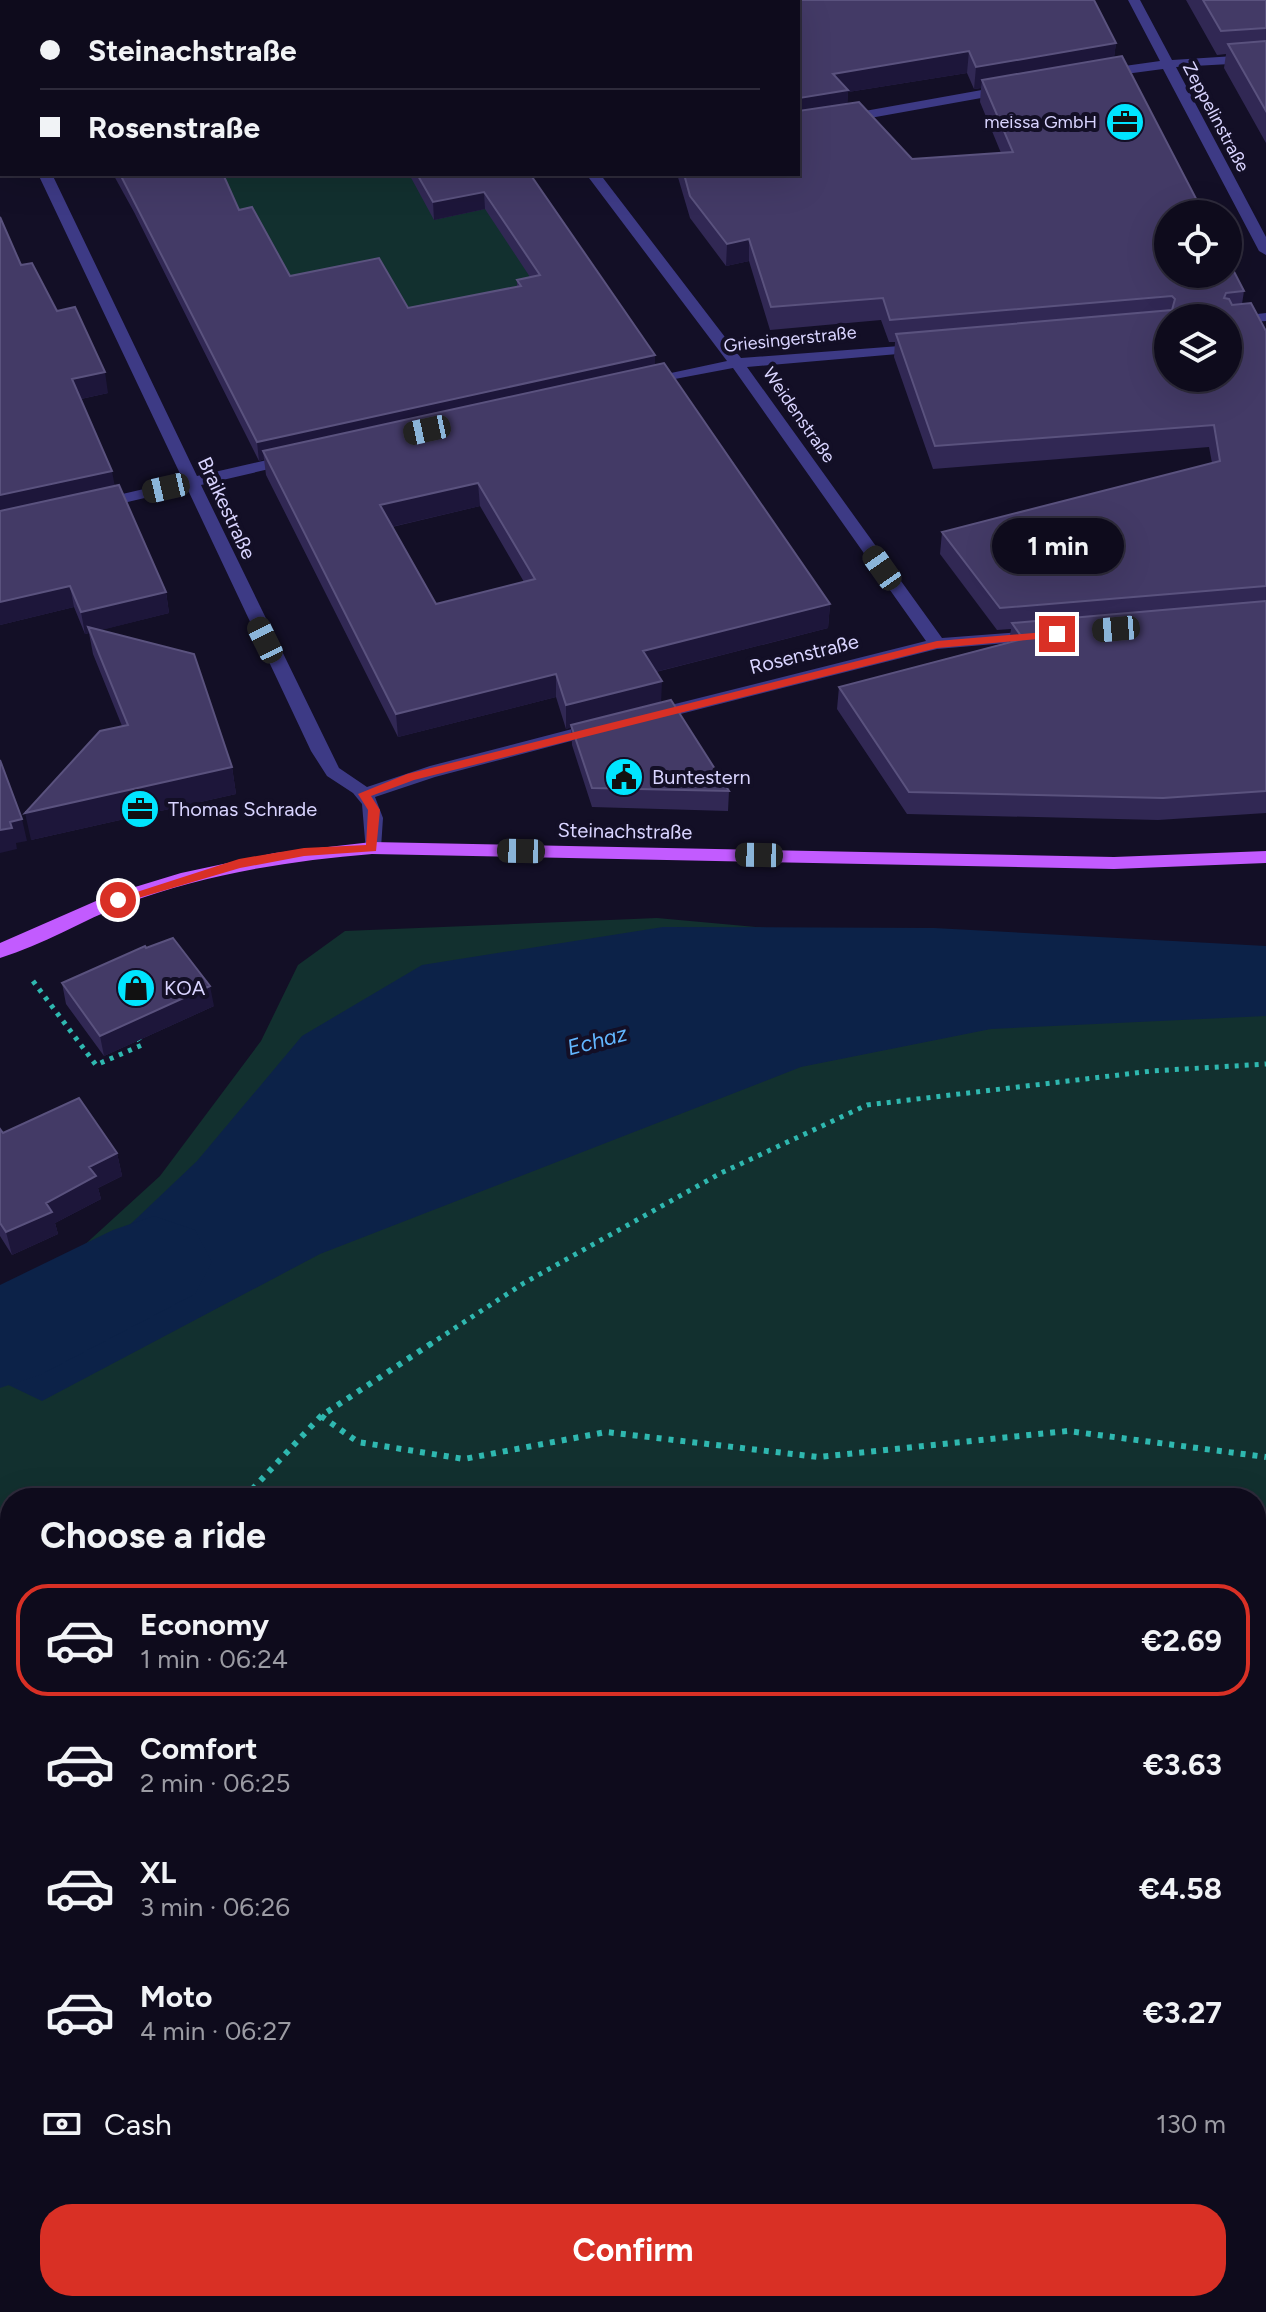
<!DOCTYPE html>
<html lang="en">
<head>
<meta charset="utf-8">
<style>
  :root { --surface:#0e0b1c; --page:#1c1929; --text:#f1f3f6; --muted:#9b9ba3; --line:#2e2b3b; --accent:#d93025 }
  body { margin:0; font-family:Figtree,sans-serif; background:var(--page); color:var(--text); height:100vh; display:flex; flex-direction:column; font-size:30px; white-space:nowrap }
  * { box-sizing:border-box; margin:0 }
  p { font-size:26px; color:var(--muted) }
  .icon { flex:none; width:44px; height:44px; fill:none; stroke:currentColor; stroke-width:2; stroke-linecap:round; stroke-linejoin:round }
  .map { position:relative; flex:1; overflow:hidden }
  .drawer { position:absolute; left:0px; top:1488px; width:1266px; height:824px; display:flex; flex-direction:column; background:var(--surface); border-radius:32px 32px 0 0; box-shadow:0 8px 32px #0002,0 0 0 2px var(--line) }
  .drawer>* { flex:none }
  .guide { position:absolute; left:0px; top:0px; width:800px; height:176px; box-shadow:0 8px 32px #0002,0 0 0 2px var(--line); display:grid; align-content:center; height:176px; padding:0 40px; background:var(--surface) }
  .controls { position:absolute; left:1154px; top:200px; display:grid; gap:16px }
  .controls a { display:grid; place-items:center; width:88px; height:88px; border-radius:50%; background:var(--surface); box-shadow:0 8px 32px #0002,0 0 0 2px var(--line); font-size:40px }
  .end { position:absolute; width:36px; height:36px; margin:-18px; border:10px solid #d93025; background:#fff; box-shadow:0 0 0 4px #fff }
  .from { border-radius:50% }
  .bubble { position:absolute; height:56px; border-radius:28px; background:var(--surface); box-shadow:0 8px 32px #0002,0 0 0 2px var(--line); font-size:26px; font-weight:700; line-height:56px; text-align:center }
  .car { position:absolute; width:24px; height:48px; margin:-24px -12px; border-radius:10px; box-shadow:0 0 6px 2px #0007; background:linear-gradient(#222 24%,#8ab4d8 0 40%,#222 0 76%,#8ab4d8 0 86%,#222 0) }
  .guide b { display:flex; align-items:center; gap:28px; height:76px; font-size:30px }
  .guide b+b { border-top:2px solid var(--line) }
  .guide i { width:20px; height:20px; background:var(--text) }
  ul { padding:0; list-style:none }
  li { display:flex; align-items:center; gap:24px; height:112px; margin:0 16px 12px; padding:0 24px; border:4px solid transparent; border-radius:32px }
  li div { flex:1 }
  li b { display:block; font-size:30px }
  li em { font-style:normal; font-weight:700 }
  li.on { border-color:var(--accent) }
  li>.icon { width:72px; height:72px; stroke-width:1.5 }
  h2 { padding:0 40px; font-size:36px; line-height:96px }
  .pay { display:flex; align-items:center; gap:20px; height:88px; padding:0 40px; font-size:30px }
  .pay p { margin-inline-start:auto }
  .button { display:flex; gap:16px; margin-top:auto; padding:16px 40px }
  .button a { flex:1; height:92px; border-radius:32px; background:var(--accent); color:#fff; font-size:32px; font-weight:700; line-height:92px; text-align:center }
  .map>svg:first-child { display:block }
  .green { fill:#12302f }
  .water { fill:#0c2248 }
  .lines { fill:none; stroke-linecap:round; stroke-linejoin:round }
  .river { fill:#0c2248; fill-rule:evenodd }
  .path-far1 { stroke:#2fb8b0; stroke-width:5; stroke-dasharray:4 6; stroke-linecap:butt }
  .path { stroke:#2fb8b0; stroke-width:6; stroke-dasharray:5 7; stroke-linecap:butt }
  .minor { fill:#3d3a85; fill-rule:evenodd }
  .major { fill:#c25bff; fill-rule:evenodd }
  .wall { fill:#312854; fill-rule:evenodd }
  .shaded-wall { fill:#1d163a }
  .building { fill:#433a66; stroke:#5a527e; stroke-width:2; fill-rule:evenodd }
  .route { fill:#d93025 }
  .labels { text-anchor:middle; stroke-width:8; stroke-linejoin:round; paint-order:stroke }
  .far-street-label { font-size:18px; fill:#d9d4ff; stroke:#130f26 }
  .far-poi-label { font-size:18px; fill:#d9d4ff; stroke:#130f26; text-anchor:end }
  .street-label { font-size:20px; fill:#d9d4ff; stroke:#130f26 }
  .poi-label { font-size:20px; fill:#d9d4ff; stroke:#130f26; text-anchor:start }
  .water-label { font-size:22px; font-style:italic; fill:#62b6ff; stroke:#130f26 }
</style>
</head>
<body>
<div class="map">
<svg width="1266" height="2312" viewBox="0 0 1266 2312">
  <rect width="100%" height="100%" fill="#130f26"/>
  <path class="green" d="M156,174h337l69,112 -91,79 -260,-89z
    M657,918l440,40 169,6v1348h-1238l1,-10h1227v-804h-1246v211l-10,4v-391l160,-146 101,-135 37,-76 47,-34z"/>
  <path class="water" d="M663,927l271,1 332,18v70l-275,13 -190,38 -481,187 -278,147 -42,-20v-33l197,-187 105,-125 120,-71z"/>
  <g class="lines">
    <path class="river" d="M154,1216l41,14 17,32 -17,32 -153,80 -42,14v-103l113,-55z"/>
    <path class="path-far1" d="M33,981l63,84 46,-20 -3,-5
      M429,1345l95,-62 197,-110 146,-68 285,-34 114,-7"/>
    <path class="path" d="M321,1416l37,26 106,17 142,-27 212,25 250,-26 198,26
      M244,1498l77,-82 111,-73
      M1256,1679l10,1
      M0,1692l10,-2"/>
    <path class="minor" d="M457,0h13l1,2h-13z
      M1128,0h12l32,60 94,-6v8l-90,5 90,170v18l-7,-4 -96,-182 -60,8 -7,-4 7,-4 57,-8z
      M0,75h2v12h-2z
      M1004,86l5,1v6l-211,38v-8z
      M38,174h14l145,302 92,-21 8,5 -2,3 -94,22 138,283 28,19 63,-21 169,-44 9,6 -3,4 -170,45 -60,20 8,21 -2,30 -9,6 -6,-2 -4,-48 -9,-11 -26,-17 -16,-25 -124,-263 -89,21 -8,-5 2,-3 91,-21z
      M586,174h14l141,184 185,-14v6l-5,2 -174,15 195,271 94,-7 8,5 -2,4 -105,9 -284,72 -6,-2 -3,-4 3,-4 279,-70 -193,-273 -90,17v-6l84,-18z
      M1266,313v8l-38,3v-6h-6z"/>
    <path class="major" d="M372,842l742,15 152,-6v12l-152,6 -742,-15c-84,7 -168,20 -247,50 -42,16 -82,41 -125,54v-15l112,-49 69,-21 94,-20z"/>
  </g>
  <path class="wall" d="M530,0h564l22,43 -2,14 8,-1 82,158h-36v60h60v-14l16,31 -2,13 9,-1 15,28v482l-108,7 -251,-6 -70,-105 2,-22 170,-45 2,-13 -14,1 -57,-76 2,-22 270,-69 -3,-16 -276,22 -39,-112 1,-15h-6l-8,-22 -111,10 -21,-69 -23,5 -36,-48 -13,-44h121v-172h-266zM967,73l7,16 7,-1 -1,14 21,51 -89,6 -53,-57 -12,2 1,-12zM1168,318h60v60h-60z
    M1186,0h80v143l-42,-75 2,-14 -9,1z
    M113,174h110l16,36 51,66 118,32 109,-21v-7l13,-3 -45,-68 -51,11 -25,-46h121l125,191 175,239 -2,24 -172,44 5,31 68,88 -1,20 -136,-4 -20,-62 -1,-18 -5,2 -10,-32 -158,40 -132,-262 -2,-16 -5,2 -125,-249zM480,506l44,76 -88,22 -44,-77z
    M21,265l36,46 51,82 -27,6 34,87 51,106 3,21 -69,17 132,137 4,27 -205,46 91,-114 -29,-72 -4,-21 -4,1 -11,-27 -74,18z
    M62,983l152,23 -110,50 -38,-52z
    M0,1129l3,4 114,20 5,23 -24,12 3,11 -46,24 3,11 -46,21 -12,-19z"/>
  <path class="shaded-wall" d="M1116,43l-3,22 -131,15 -1,8 -7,1 2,-22z
    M969,51l-2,22 -119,19 -1,19 -49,9 1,-22 34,-24z
    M484,192l1,17 -51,11 -1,-18z
    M749,239v22l-23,5 1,-22z
    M655,355v19l-392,77 1,8 -5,2 -2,-19z
    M105,372l3,21 -32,7 -4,-21z
    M112,471l4,22 -116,25v-23z
    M478,483l2,23 -98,23 -2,-24z
    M70,586l4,21 -74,18v-23z
    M166,592l3,21 -79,20 -2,-6 1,6 -4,1 -4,-22z
    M830,604l-2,24 -185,47v-24z
    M556,674v23l-158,40 -2,-23z
    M662,681l-1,24 -95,24v-24z
    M232,767l4,27 -205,46 -6,-27z
    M22,819l5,22 -11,2 1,6 -17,4v-23l10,-8z
    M210,986l4,20 -110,50 -4,-20z
    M117,1153l5,23 -24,12 3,11 -46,24 3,11 -46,21 -6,-23 40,-29 43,-36z"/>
  <path class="building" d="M30,0h363l1,2h-363z
    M543,0h551l22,43 -140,24 -7,-16 -136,23 15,16 -49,8 -1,6v-102h-253z
    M1203,0h63v28l-45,3z
    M1266,41v70l-38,-67z
    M1122,56l82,158h-36v60h60v-14l16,31 -18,2 -2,5 5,1 3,6 19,-2 15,28v255l-266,22 -58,-76 278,-71 -6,-36 -279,21 -39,-112 276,-24 3,-11 -3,-3 -282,24 -7,-22 -112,9 -22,-68 -22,5 -37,-48 -6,-22h114v-63l61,-9 53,57 101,-7 -31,-72zM1168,318h60v60h-60z
    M120,174h103l16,36 13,-3 38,69 89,-18 29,50 113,-22 -4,-6 23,-5 -56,-83 -51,10 -16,-28h113l125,181 -398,87z
    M0,217l21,48 11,-2 25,48 18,-4 30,65 -33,7 40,92 -112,24z
    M664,363l166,241 -187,47 19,30 -96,24 -10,-31 -160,40 -133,-263zM478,483l57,96 -99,25 -56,-99z
    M119,485l47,107 -85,20 -11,-26 -70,16v-91z
    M1266,601v190l-103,7 -254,-6 -70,-105 184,-48 -11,-16z
    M88,627l106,27 38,113 -207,46 75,-82 28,-6z
    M671,700l58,91 -137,-3 -21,-63z
    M0,760l22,59 -12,3 2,6 -12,2z
    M173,938l37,48 -110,50 -38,-53 83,-37 1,2z
    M79,1098l38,55 -28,14 7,9 -50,27 6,9 -46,20 -6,-9v-94l3,4z"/>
  <path class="route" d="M1057,631l3,1v5l-123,11 -523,132 -43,16 9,14 -4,41 -72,5 -64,12 -122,36 -6,-4 127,-41 65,-11 62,-3 2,-35 -10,-16 49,-20 530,-133z"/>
  <defs>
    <symbol id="office-disc" viewBox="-11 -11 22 22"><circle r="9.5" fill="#00e5ff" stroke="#130f26"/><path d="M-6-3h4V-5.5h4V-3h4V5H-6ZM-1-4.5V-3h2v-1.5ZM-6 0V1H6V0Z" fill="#111"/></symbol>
    <symbol id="civic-disc" viewBox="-11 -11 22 22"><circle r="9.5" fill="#00e5ff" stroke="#130f26"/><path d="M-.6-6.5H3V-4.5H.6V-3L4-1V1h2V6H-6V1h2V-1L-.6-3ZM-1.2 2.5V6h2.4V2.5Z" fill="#111"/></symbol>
    <symbol id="shop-disc" viewBox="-11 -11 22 22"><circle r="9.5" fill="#00e5ff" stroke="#130f26"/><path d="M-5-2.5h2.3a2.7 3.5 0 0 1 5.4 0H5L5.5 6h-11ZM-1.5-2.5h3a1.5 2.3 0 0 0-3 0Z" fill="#111"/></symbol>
  </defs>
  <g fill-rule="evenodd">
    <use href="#office-disc" x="1103" y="100" width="44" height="44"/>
    <use href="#civic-disc" x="602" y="755" width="44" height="44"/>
    <use href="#office-disc" x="118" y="787" width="44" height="44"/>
    <use href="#shop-disc" x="114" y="966" width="44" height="44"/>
  </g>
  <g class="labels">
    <g class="far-street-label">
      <text transform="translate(1216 117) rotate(62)" y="6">Zeppelinstraße</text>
      <text transform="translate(790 339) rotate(-6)" y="6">Griesingerstraße</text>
      <text transform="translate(799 415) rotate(55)" y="6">Weidenstraße</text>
    </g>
    <g class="far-poi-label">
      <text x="1097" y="128">meissa GmbH</text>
    </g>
    <g class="street-label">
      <text transform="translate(227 508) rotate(65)" y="7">Braikestraße</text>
      <text transform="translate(804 654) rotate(-14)" y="7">Rosenstraße</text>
      <text transform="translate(625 831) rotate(1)" y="7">Steinachstraße</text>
    </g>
    <g class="poi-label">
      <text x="652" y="784">Buntestern</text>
      <text x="168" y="816">Thomas Schrade</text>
      <text x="164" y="995">KOA</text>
    </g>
    <g class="water-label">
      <text transform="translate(597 1040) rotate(-15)" y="8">Echaz</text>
    </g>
  </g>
</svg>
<div class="controls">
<a><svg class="icon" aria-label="locate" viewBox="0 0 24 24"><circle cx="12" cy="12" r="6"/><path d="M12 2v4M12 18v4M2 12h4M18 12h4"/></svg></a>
<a><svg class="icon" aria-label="layers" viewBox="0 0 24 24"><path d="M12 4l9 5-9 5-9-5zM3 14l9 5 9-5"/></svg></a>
</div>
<i class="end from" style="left:118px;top:900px"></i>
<i class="end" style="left:1057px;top:634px"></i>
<div class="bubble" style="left:992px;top:518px;width:132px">1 min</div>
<i class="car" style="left:427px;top:430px;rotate:258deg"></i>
<i class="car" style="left:166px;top:488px;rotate:257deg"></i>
<i class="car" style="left:882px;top:568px;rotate:325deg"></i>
<i class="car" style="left:1116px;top:629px;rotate:265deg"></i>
<i class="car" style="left:265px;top:640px;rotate:334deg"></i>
<i class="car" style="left:521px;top:851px;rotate:271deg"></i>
<i class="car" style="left:759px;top:855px;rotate:271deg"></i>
<div class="guide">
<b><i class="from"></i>Steinachstraße</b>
<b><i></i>Rosenstraße</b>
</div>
<section class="drawer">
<h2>Choose a ride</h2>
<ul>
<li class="on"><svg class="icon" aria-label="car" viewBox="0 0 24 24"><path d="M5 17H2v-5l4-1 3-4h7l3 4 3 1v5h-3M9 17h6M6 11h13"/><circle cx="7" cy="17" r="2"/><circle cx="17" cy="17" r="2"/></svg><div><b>Economy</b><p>1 min · 06:24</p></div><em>€2.69</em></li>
<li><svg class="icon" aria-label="car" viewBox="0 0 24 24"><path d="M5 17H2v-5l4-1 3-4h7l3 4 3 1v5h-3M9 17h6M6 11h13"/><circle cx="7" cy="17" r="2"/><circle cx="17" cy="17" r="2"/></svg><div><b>Comfort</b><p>2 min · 06:25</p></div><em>€3.63</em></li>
<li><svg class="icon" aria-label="car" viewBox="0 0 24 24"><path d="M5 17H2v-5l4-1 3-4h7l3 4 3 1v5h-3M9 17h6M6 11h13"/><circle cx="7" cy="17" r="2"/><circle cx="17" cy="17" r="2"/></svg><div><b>XL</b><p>3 min · 06:26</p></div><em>€4.58</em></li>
<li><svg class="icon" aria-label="car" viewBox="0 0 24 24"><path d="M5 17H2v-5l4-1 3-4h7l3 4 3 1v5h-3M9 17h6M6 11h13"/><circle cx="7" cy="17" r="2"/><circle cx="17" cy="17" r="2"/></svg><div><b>Moto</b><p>4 min · 06:27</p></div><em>€3.27</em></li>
</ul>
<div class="pay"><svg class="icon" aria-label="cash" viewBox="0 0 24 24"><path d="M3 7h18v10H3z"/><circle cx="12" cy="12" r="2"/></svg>Cash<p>130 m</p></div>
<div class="button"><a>Confirm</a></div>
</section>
</div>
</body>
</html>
